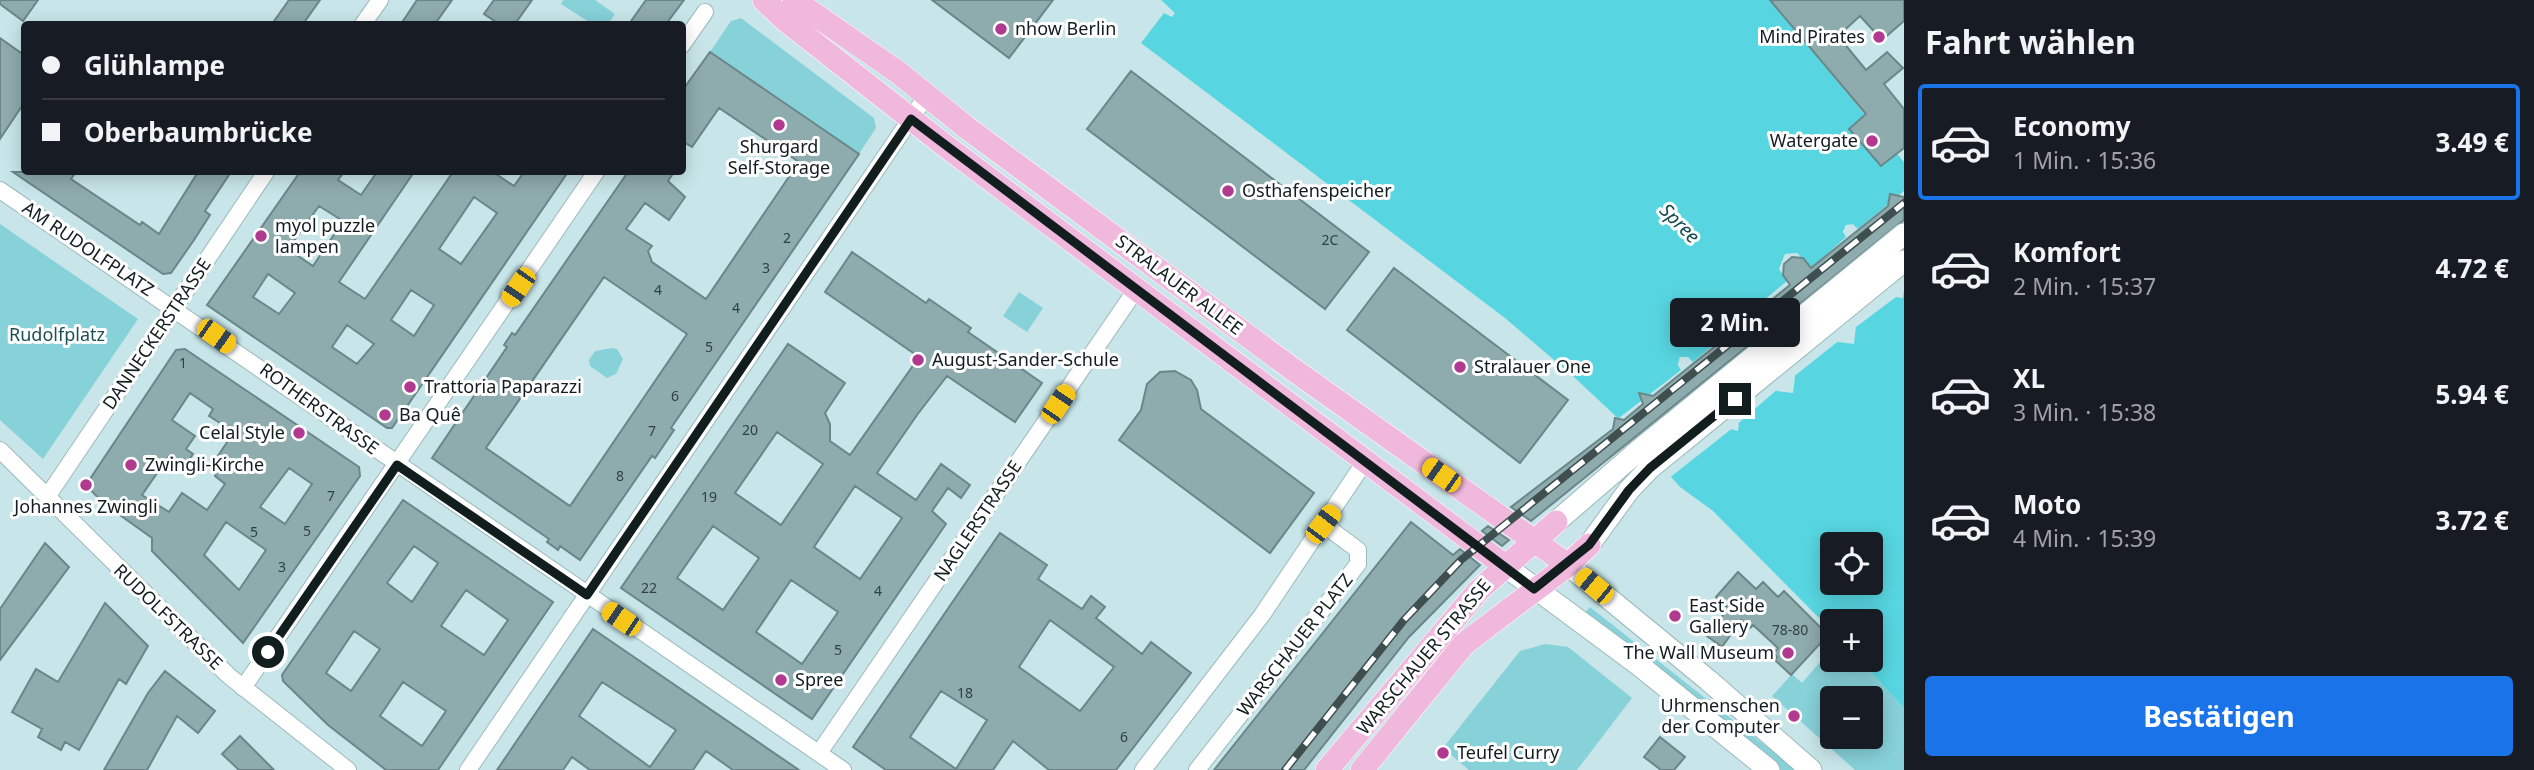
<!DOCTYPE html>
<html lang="de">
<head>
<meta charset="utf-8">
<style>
  :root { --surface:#171b24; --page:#242831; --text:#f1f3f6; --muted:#9ea1a6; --line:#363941; --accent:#1a73e8 }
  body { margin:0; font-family:"Noto Sans",sans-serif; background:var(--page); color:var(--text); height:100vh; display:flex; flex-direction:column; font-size:26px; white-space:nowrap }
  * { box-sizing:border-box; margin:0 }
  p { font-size:23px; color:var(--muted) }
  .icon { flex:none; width:38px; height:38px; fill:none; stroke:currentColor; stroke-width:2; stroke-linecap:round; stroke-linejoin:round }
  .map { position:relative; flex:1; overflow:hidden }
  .panel { display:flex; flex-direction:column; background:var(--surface); width:630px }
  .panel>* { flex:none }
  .top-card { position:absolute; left:21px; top:21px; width:665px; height:154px; border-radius:7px; box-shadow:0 4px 18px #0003; display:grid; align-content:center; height:154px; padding:0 21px; background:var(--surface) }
  .controls { position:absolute; left:1820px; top:532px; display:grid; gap:14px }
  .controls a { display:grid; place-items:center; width:63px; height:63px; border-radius:7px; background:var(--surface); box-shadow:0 4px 18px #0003; font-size:35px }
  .end { position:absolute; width:32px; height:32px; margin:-16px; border:9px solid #121d1e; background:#fff; box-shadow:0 0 0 4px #fff }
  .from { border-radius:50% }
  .bubble { position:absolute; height:49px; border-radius:7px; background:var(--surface); box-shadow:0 4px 18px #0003; font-size:23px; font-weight:700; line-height:49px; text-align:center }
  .car { position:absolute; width:21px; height:42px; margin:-21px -10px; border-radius:9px; box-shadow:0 0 5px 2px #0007; background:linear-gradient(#f5c518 24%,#345 0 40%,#f5c518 0 76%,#345 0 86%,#f5c518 0) }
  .top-card b { display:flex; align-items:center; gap:24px; height:66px; font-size:26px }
  .top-card b+b { border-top:2px solid var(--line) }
  .top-card i { width:18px; height:18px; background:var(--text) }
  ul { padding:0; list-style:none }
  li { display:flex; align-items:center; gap:21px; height:116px; margin:0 14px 10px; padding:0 7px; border:4px solid transparent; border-radius:7px }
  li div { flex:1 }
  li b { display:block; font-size:26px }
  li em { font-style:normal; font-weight:700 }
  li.current { border-color:var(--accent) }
  li>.icon { width:63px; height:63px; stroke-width:1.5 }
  h2 { padding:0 21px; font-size:32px; line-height:84px }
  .button { display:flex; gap:14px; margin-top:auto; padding:14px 21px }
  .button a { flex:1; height:80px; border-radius:7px; background:var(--accent); color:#fff; font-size:28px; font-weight:700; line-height:80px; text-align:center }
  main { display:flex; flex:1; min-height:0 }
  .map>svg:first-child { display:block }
  .green { fill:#87d1d9; fill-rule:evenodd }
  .water { fill:#57d6e1; fill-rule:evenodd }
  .pier { fill:#c8e6e9 }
  .building { fill:#8eabae; stroke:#6a8688; stroke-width:2; fill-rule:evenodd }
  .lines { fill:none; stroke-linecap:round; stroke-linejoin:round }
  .street-casing { stroke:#9bb9bb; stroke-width:18 }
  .secondary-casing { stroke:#9bb9bb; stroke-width:23 }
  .primary-casing { stroke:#fff; stroke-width:24 }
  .street { stroke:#fff; stroke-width:16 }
  .secondary { stroke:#fff; stroke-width:21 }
  .primary { stroke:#f1b8dd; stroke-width:23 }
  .rail-casing { stroke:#3f4f50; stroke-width:8 }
  .rail { stroke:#fff; stroke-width:5; stroke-dasharray:16; stroke-linecap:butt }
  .route { stroke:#121d1e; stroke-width:9 }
  .poi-dot { fill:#b1398f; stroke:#fff; stroke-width:2.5 }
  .labels { text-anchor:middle; stroke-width:6; stroke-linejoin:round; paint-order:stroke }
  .number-label { font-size:14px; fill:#314042 }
  .poi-label { font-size:18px; fill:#121d1e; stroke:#fff; text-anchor:start }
  .street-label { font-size:18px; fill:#121d1e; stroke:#fff }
  .park-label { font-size:18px; fill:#1b5156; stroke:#fff }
  .water-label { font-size:19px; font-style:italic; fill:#124a4f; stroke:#fff }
</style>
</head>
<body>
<main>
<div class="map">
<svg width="1904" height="770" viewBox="0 0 1904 770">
  <rect width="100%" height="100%" fill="#c8e6e9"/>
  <path class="green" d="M563,0h32l20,14 -7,10h-16l-31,-20z
    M741,18l133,100 2,10 -17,26 -149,-102 21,-31z
    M0,224l138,95 -95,140 -43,-39z
    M1019,292l24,16 -16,24 -24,-16z
    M612,348l5,1 6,10 -7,15 -9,4 -17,-12 -1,-6 6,-9z
    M1590,607l206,163h-15l-197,-156z
    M1832,631v29h28l44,48v62h-49l-83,-74 20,-22 10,9 25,-29 -9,-9zM1832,698h39v39h-39z
    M1545,644l23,3 64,51 -55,72h-108l-26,-22 77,-97z"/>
  <path class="water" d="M1161,0h609l134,162v546l-44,-48h11v-39h-39v10l-119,-120 -33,-24 -58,-65 -48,-45 -69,-59 -364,-275 23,-30 8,4 3,-4zM1846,225l12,4 46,61 -1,8 -8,-1 -52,-65zM1797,253l59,73 -2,18 -16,-2 -59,-73 6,-14zM1723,304l24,10 48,63 -2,16 -16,-2c-20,-25 -53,-53 -54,-87zM1680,357h8l51,66 -1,8 -8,-2 -52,-64zM1832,544h39v39h-39z"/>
  <path class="pier" d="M1904,191v99l-4,3 -45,-62 -4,-4 -4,4 53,63 -48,36 -56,-73 -9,1 -4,11 58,70 -49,39 -48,-62 -11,-10 -8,1 -2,7 3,8 53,66 -44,38 -49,-65h-3l-1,3 52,63 -66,52 -53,-58 66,-51 -3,-5 2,-8h8l5,5 36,-30 -10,-17 4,-11 12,-1 12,11 40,-33 -8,-12 6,-15 12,-1 14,15 35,-31 -3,-5 3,-7 7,-1 5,5z"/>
  <path class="building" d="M0,0h38l-15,21 -23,-17z
    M289,0h31l-17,24h-31z
    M417,0h35l-17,24h-34z
    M494,0h38l-17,24h-16l-15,-10z
    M646,0h38l-18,24h-37z
    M932,0h121l-44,58z
    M1770,0h134v21l-22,19 -22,-24 -22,20 28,34 21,-18 16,16 -19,16 20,25v39l-23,18 -32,-37 17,-15z
    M0,38l24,17v48l-24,36z
    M710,52l149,102 -188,274 3,2 -19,28 -3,-2 -72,104 -20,-14 -2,4 -11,-8 2,-3 -117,-81 75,-111 -3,-2 8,-12 3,2 113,-163h46l-6,9 17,16 -16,23 -24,-17 -19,26 26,17 -4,5 4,11 54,37 93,-137 -80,-54 -27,39 -10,-6v-50zM604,277l83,57 -117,172 -84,-58z
    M1131,71l238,181 -44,57 -238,-180z
    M13,172h63l-5,7 69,46 2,-3 17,12 39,-62h33l-26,39 5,4 -16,25 -23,33 -8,1z
    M300,172h44l-6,8 23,15 16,-23h37l-75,110 26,17 88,-127h40l21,14 10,-14h44l-176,256h-5l-180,-123zM474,197l23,16 -36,51 -22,-15zM319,206l24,15 -30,45 -25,-17zM268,274l27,19 -16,21 -26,-17zM411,290l23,15 -20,31 -23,-16zM347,325l27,19 -17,20 -25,-17z
    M1890,194l14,3v23l-373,301 -20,-14 102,-78 2,-11 9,2 19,-16 -4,-11 14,3 77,-62 -9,-11 2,-11 8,-7 10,2 9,10 40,-32 -7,-10 1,-11 8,-7 11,1 8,10 77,-62z
    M852,252l74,51 3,-4 42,29 -3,4 74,51 -27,39 -68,-46 -30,39 -40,58 39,27 25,-36 29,21 -9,13 -13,-10 -16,23 14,13 -134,195 -191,-131 167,-244 57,39 -20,30 5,11v17l20,14 69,-98 -94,-65zM777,432l46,32 -42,61 -46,-32zM855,486l47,32 -42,61 -46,-32zM713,526l46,32 -36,52 -46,-32zM791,580l47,32 -36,52 -46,-32z
    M1394,268l174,132 -48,63 -173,-133z
    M185,349l174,118 1,9 -117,167 -91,-92v-13l-49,-35 -17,-18 90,-135zM190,393l23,16 -4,7 25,16 -23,34 7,5 -3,5 10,8 -18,26 -25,-17 -13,19 -27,-17 27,-39 15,11 9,-13 -7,-5 9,-13 -23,-16zM289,468l23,16 -27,40 -25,-17zM226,522l40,28 -27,40 -35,-35z
    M1175,371l16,9 6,10 4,19 113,84 -44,60 -151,-113 22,-30 6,-26 13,-12z
    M403,500l150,102 -115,168h-52l-58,-45 -45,-44 -1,-6zM414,546l24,17 -26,39 -25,-19zM466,590l42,30 -24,35 -43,-29zM354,631l26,18 -29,42 -25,-18zM403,682l43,29 -24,35 -42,-30z
    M1411,522l42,33 7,-6 20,16 -71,72 -105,133h-90z
    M1488,526l21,14 -7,6 -20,-15z
    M1000,533l47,32 -9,14 44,30 9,-13 14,11 -9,11 46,36 9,-12 40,31 -75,97h-67l-36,-29 -20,29h-107l-33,-23zM1050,620l64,47 -34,44 -61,-44zM941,691l46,29 -31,49 -46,-32z
    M45,543l24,24 -69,93v-51z
    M1738,572l18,17 7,-7 15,15 6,-6 44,44 -37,40 -16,-15 2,-3 -3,-4 4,-5 -25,-23 -3,3 -9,-8 -19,27 -15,-11 21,-28 -12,-11z
    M105,603l43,43 -22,38 -7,-5 -40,71 -14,-8 -4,8 -23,-13 4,-8 -30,-17 24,-43 22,13z
    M593,629l206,141h-66l-27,-19 -13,19h-103l-18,-13 -9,13h-66zM602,682l74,48 -26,37 -71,-51z
    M165,671l50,40 -17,22 -21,-17 -30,54h-43l44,-77z
    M240,736l34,34h-35l-17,-16z
    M1660,737l25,20 -11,13h-13l-17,-13z"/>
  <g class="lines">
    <defs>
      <path id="street" d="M363,24l17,-24
        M682,45l23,-33
        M0,190l843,580
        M0,450l229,226 119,94
        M47,497l219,-325
        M243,688l353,-516
        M819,753l318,-465
        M468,770l459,-675
        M1143,770l119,-155 104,-155
        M1197,770l161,-206v-14l-35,-26"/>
      <path id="secondary" d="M1556,522l81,-70 267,-218
        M1589,545l40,-55 21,-22 254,-207
        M1568,565l140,115 103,90
        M1505,566l134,99 130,105"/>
      <path id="primary" d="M764,0l21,20 158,124 562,422
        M794,0l105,73 68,55 324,240 277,197
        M1327,770l152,-180 77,-68
        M1362,770l102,-126 104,-79 21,-20"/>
    </defs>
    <use href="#street" class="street-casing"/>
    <use href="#secondary" class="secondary-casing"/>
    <use href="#primary" class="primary-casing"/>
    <use href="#street" class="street"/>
    <use href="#secondary" class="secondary"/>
    <use href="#primary" class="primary"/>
    <defs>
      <path id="rail" d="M1285,770l119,-150 57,-60 443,-357"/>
    </defs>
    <use href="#rail" class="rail-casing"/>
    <use href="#rail" class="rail"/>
  </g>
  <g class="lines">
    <path class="route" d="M268,652l129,-187 190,130 324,-476 623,470 55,-44 40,-55 21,-22 85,-69"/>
  </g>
  <g class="poi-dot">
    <circle cx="1001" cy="29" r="7"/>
    <circle cx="1879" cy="37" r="7"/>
    <circle cx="779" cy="125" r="7"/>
    <circle cx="1872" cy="141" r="7"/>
    <circle cx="1228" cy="191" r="7"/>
    <circle cx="261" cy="236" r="7"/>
    <circle cx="918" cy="360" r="7"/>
    <circle cx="1460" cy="367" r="7"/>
    <circle cx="410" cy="387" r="7"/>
    <circle cx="385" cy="415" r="7"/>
    <circle cx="299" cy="433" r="7"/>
    <circle cx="131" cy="465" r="7"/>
    <circle cx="86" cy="485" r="7"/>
    <circle cx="1675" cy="616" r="7"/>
    <circle cx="1788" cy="653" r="7"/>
    <circle cx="781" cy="680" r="7"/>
    <circle cx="1794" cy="716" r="7"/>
    <circle cx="1443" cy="753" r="7"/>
  </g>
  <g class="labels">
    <g class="number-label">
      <text x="787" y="243">2</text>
      <text x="1330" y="245">2C</text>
      <text x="766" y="273">3</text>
      <text x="658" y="295">4</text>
      <text x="736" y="313">4</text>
      <text x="709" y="352">5</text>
      <text x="183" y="368">1</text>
      <text x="675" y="401">6</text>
      <text x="750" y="435">20</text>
      <text x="652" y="436">7</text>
      <text x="620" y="481">8</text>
      <text x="331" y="501">7</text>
      <text x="709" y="502">19</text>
      <text x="307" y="536">5</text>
      <text x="254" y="537">5</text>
      <text x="282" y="572">3</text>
      <text x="649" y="593">22</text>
      <text x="878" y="596">4</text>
      <text x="1790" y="635">78-80</text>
      <text x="838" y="655">5</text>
      <text x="965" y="698">18</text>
      <text x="1124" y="742">6</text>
    </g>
    <g class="poi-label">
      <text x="1015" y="35">nhow Berlin</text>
      <text x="1865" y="43" text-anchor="end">Mind Pirates</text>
      <text x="1858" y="147" text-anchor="end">Watergate</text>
      <text x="779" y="153" text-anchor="middle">Shurgard<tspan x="779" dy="21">Self-Storage</tspan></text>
      <text x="1242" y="197">Osthafenspeicher</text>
      <text x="275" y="232">myol puzzle<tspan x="275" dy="21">lampen</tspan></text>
      <text x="932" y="366">August-Sander-Schule</text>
      <text x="1474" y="373">Stralauer One</text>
      <text x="424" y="393">Trattoria Paparazzi</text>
      <text x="399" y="421">Ba Quê</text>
      <text x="285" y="439" text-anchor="end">Celal Style</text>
      <text x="145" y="471">Zwingli-Kirche</text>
      <text x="86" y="513" text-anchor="middle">Johannes Zwingli</text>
      <text x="1689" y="612">East Side<tspan x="1689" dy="21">Gallery</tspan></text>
      <text x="1774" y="659" text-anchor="end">The Wall Museum</text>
      <text x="795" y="686">Spree</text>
      <text x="1780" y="712" text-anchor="end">Uhrmenschen<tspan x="1780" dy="21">der Computer</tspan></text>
      <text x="1457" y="759">Teufel Curry</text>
    </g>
    <g class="street-label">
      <text transform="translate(88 249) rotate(34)" y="6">AM RUDOLFPLATZ</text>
      <text transform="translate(1179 285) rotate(37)" y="6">STRALAUER ALLEE</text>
      <text transform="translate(157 334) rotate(-56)" y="6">DANNECKERSTRASSE</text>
      <text transform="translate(319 409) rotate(36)" y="6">ROTHERSTRASSE</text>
      <text transform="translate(978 521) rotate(-56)" y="6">NAGLERSTRASSE</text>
      <text transform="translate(168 617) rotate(44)" y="6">RUDOLFSTRASSE</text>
      <text transform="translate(1295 645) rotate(-52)" y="6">WARSCHAUER PLATZ</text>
      <text transform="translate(1424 657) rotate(-50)" y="6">WARSCHAUER STRASSE</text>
    </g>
    <g class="park-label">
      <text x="57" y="341">Rudolfplatz</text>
    </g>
    <g class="water-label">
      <text transform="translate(1680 223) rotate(45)" y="7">Spree</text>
    </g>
  </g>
</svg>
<div class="controls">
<a><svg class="icon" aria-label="locate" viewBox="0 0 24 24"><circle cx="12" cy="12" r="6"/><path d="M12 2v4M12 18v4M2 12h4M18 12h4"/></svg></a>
<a>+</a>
<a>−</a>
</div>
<i class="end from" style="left:268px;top:652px"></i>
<i class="end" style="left:1735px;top:399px"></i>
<div class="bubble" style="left:1670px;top:298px;width:130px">2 Min.</div>
<i class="car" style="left:518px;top:287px;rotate:214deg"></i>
<i class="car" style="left:216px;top:336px;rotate:125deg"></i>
<i class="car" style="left:1058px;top:404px;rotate:34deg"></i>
<i class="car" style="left:1441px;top:475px;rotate:305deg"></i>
<i class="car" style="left:1323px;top:524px;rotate:37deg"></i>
<i class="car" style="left:1594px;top:586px;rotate:310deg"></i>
<i class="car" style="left:621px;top:619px;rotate:304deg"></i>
<div class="top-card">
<b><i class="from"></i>Glühlampe</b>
<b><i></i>Oberbaumbrücke</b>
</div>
</div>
<section class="panel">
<h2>Fahrt wählen</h2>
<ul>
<li class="current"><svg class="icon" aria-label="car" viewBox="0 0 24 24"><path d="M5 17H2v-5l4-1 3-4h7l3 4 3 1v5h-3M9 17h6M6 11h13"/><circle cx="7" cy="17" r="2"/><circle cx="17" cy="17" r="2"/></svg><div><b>Economy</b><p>1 Min. · 15:36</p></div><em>3.49 €</em></li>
<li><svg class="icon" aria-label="car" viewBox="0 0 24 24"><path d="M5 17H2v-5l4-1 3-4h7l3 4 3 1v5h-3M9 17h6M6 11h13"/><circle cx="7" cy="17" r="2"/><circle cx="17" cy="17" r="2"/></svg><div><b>Komfort</b><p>2 Min. · 15:37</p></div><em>4.72 €</em></li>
<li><svg class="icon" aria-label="car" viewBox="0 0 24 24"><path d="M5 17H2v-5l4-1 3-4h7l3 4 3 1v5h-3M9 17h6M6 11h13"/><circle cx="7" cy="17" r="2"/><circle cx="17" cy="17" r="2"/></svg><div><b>XL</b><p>3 Min. · 15:38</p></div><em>5.94 €</em></li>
<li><svg class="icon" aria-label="car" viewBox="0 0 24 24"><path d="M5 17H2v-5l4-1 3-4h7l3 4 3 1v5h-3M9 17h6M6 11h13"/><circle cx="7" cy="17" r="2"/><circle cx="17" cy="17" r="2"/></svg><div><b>Moto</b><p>4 Min. · 15:39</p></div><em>3.72 €</em></li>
</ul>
<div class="button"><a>Bestätigen</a></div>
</section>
</main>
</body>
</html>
